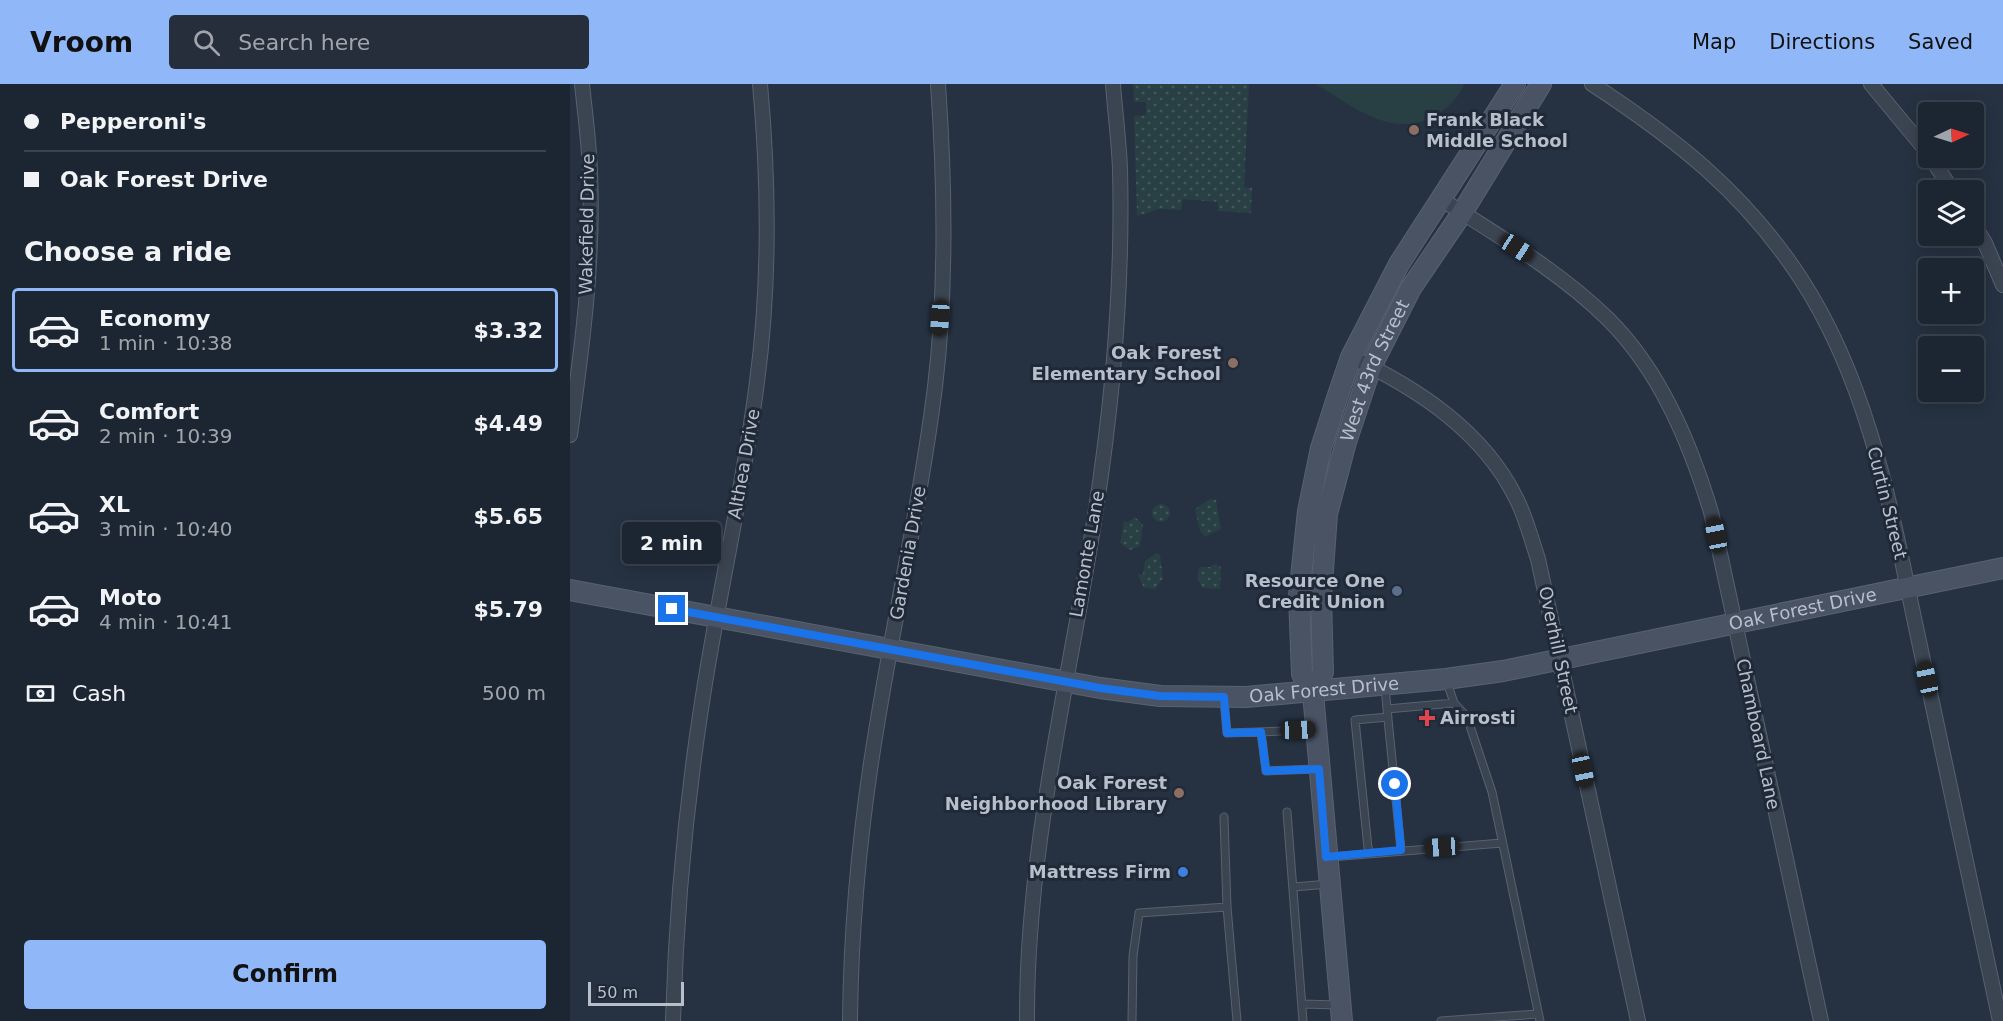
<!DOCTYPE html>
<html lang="en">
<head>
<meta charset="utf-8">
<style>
  :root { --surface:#1c2632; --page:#252e3a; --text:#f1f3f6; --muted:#a0a5ac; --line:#3a434d; --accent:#90b7f8 }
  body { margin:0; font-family:"DejaVu Sans",sans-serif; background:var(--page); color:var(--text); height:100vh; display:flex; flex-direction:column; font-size:22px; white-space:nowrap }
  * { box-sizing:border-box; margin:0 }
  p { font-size:20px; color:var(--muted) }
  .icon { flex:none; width:33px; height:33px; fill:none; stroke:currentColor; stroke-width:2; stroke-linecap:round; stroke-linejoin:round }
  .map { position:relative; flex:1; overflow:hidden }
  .side { display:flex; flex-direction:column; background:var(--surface); width:570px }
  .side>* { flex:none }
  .banner { display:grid; align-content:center; height:132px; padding:0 24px; background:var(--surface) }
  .needle { width:39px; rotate:86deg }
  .fabs { position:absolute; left:1348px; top:18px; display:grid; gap:12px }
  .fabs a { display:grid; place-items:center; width:66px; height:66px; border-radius:6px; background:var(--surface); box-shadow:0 3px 15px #0003,0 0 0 2px var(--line); font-size:30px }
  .scale { position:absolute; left:18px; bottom:15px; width:96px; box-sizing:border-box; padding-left:6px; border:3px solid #b7bfcb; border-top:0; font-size:16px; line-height:21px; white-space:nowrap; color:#b7bfcb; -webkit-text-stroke:4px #1f2937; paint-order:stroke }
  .end { position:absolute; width:27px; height:27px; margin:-14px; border:8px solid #1a73e8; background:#fff; box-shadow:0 0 0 3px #fff }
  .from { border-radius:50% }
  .bubble { position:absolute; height:42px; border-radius:6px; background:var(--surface); box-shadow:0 3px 15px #0003,0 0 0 2px var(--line); font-size:20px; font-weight:700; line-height:42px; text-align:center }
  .car { position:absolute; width:18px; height:36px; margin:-18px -9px; border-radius:8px; box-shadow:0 0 4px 2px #0007; background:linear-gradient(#222 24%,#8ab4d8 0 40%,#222 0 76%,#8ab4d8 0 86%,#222 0) }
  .banner b { display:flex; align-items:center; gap:21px; height:57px; font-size:22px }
  .banner b+b { border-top:2px solid var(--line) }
  .banner i { width:15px; height:15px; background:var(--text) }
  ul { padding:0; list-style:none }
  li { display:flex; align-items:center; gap:18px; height:84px; margin:0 12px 9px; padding:0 12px; border:3px solid transparent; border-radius:6px }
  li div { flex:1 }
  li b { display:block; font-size:22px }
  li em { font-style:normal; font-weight:700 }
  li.selected { border-color:var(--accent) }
  li>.icon { width:54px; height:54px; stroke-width:1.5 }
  h2 { padding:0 24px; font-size:27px; line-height:72px }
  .pay { display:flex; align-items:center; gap:15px; height:66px; padding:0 24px; font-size:22px }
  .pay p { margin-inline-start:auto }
  .button { display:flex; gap:12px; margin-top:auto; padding:12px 24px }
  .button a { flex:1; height:69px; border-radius:6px; background:var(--accent); color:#111; font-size:24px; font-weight:700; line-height:69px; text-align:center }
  header { display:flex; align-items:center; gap:36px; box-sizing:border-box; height:84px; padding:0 30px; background:var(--accent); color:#111 }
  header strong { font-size:28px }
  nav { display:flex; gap:33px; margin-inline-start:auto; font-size:21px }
  .search { width:420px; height:54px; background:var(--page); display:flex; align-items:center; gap:15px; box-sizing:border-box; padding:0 21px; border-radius:6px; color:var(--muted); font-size:22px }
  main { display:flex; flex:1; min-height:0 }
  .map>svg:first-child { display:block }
  .grass { fill:#283f43 }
  .park { fill:url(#park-dots) }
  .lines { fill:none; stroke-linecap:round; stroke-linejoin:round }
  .lane-casing { stroke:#58626f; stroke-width:9 }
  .street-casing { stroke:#58626f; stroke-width:16 }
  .secondary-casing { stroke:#58626f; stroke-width:22 }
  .lane { stroke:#3b4451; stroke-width:7 }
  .street { stroke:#3b4451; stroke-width:14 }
  .secondary { stroke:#495364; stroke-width:20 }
  .route { stroke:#1a73e8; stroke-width:8 }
  .education-dot { fill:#8d6e63; stroke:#1f2937; stroke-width:2 }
  .service-dot { fill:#5c6f8a; stroke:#1f2937; stroke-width:2 }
  .health-dot { fill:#e0444e; stroke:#1f2937; stroke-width:2 }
  .shop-dot { fill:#3f7fe0; stroke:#1f2937; stroke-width:2 }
  .labels { text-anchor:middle; stroke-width:6; stroke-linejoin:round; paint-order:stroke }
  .poi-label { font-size:18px; font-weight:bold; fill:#b7bfcb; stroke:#1f2937; text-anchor:end }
  .street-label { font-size:18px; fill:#b7bfcb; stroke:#1f2937 }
</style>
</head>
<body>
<header>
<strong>Vroom</strong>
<div class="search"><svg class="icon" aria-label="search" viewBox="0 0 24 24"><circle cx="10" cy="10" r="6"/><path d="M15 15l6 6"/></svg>Search here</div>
<nav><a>Map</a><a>Directions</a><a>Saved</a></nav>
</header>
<main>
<section class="side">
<div class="banner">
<b><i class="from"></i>Pepperoni's</b>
<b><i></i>Oak Forest Drive</b>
</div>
<h2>Choose a ride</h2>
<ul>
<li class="selected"><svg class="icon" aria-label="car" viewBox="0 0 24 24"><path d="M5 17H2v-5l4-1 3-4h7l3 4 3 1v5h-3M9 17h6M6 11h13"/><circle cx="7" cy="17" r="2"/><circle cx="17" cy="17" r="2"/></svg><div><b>Economy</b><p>1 min · 10:38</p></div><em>$3.32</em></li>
<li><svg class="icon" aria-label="car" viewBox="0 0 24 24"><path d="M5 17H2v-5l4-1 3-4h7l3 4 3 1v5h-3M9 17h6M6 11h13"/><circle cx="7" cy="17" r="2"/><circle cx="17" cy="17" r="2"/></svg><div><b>Comfort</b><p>2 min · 10:39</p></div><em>$4.49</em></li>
<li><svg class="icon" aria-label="car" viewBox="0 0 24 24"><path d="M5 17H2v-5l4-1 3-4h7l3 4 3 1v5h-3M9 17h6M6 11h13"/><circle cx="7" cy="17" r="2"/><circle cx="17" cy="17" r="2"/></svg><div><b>XL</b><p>3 min · 10:40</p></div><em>$5.65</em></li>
<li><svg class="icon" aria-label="car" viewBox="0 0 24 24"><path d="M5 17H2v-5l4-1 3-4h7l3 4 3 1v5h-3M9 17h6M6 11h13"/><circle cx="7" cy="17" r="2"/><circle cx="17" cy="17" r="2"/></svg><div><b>Moto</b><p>4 min · 10:41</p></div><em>$5.79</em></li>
</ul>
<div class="pay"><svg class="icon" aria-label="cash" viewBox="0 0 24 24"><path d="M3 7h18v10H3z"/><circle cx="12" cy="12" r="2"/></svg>Cash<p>500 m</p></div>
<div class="button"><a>Confirm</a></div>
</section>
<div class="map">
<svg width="1433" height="937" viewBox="0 0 1433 937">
  <defs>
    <pattern id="park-dots" width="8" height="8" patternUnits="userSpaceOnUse" patternTransform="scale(1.5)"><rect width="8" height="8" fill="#283f43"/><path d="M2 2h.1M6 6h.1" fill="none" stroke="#45595d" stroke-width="1.8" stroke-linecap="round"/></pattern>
  </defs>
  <rect width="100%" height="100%" fill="#263242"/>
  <path class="grass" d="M746,0h148c-5,13 -15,23 -28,31 -42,26 -84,-9 -120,-31z"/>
  <path class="park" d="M563,0h116l-5,103 8,1 -1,25 -33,-2v-9l-35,-3 -2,11 -22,-1 -22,7 -3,-100 12,-1v-13h-12z
    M640,415l6,1 5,29 -16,8 -5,-6 -5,-22z
    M582 429a9 9 0 1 1 18 0a9 9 0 1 1-18 0Z
    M565,433l8,8 -3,21 -10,4 -10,-7 4,-22 4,1z
    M586,469l4,2 3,23 -8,11 -11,-1 -6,-13 5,-1 2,-13z
    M645,480l6,3 -1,22 -17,-1c-6,-7 -7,-13 -3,-21h10z"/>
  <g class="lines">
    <defs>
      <path id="lane" d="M877,598l7,21 13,14 25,75 48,229
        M815,602l2,23
        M654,616l3,33 87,-3
        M691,648l5,39 51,-2
        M717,728l16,209
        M654,733l3,90 10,114
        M831,766l-14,-141 67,-6
        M801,769l-3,-5 -13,-128 33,-3
        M761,773l171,-14
        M723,803l36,-3
        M732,920l36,1
        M562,937l1,-65 6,-43 88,-6
        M871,937l97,-7"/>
      <path id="street" d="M1022,0c84,55 153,109 209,195 71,109 92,242 119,367 26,125 53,250 80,375
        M1301,0l58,70
        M1361,74l21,32
        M871,115c57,37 117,71 166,119 53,52 83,125 104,194l110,509
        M1404,141l11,18 18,42
        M781,273c66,31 132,74 165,141 10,19 15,41 22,61l100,462
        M0,351c12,-87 24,-176 20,-264 -1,-29 -5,-58 -8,-87
        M103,937c3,-105 12,-208 28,-312 16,-109 42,-217 56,-327 13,-98 12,-199 3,-298
        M280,937c1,-101 11,-202 28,-302 18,-111 43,-220 57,-332 12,-100 10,-203 3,-303
        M457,937c-1,-167 40,-329 66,-493 19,-117 30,-240 27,-359 -1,-28 -5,-57 -7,-85"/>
      <g id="secondary">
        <path id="s1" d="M0,506l530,98 60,8 86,1 200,-18 57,-8 500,-103"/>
        <path id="s2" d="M743,609l10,-21 -2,-74 6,-84 19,-72 25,-75 40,-79 51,-75 79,-129"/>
        <path d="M772,937l-29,-328 -11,-19 -3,-78 9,-85 13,-63 16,-50 14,-41 48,-93 116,-180"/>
      </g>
    </defs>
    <use href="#lane" class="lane-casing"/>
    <use href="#street" class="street-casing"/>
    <use href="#secondary" class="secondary-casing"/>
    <use href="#lane" class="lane"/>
    <use href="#street" class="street"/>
    <use href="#secondary" class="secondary"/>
  </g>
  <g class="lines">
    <path class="route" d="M102,525l428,79 60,8 64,1 3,36 34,-1 5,39 53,-2 7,88 75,-7 -6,-66"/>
  </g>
  <g class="education-dot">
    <circle cx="844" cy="46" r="6"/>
    <circle cx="663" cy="279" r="6"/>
    <circle cx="609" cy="709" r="6"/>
  </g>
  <circle class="service-dot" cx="827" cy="507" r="6"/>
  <path class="health-dot" d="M854 625h6v6h6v6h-6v6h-6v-6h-6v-6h6z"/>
  <circle class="shop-dot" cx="613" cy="788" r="6"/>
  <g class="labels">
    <g class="poi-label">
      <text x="856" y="42" text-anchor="start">Frank Black<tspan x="856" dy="21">Middle School</tspan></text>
      <text x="651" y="275">Oak Forest<tspan x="651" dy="21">Elementary School</tspan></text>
      <text x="815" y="503">Resource One<tspan x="815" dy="21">Credit Union</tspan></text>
      <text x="870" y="640" text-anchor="start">Airrosti</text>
      <text x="597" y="705">Oak Forest<tspan x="597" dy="21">Neighborhood Library</tspan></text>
      <text x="601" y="794">Mattress Firm</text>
    </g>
    <g class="street-label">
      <text transform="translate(17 140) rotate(-89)" y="6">Wakefield Drive</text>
      <text dy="6" stroke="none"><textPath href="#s2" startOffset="333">West 43rd Street</textPath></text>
      <text transform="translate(174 380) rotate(-80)" y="6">Althea Drive</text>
      <text transform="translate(1317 419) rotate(76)" y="6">Curtin Street</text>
      <text transform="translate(338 469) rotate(-80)" y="6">Gardenia Drive</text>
      <text transform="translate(517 470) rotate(-80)" y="6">Lamonte Lane</text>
      <text dy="6" stroke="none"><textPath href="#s1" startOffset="1250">Oak Forest Drive</textPath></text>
      <text transform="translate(988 566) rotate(78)" y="6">Overhill Street</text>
      <text dy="6" stroke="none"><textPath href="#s1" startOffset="764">Oak Forest Drive</textPath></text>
      <text transform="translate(1188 650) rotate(78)" y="6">Chamboard Lane</text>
    </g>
  </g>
</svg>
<div class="fabs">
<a><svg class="needle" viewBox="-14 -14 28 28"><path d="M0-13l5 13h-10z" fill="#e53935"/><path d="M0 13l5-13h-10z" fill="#a0a5ac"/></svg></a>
<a><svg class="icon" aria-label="layers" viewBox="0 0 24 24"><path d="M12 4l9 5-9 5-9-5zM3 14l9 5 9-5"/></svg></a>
<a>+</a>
<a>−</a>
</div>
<div class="scale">50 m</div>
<i class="end from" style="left:825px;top:700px"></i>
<i class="end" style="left:102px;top:525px"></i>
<div class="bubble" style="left:52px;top:438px;width:99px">2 min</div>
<i class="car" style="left:947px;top:164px;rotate:123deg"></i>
<i class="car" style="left:370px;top:234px;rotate:184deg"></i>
<i class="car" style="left:1146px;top:451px;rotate:349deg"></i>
<i class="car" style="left:1357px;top:595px;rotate:348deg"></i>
<i class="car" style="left:728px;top:646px;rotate:88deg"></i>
<i class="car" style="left:1013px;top:686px;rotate:168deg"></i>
<i class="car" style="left:872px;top:763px;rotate:266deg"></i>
</div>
</main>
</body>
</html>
